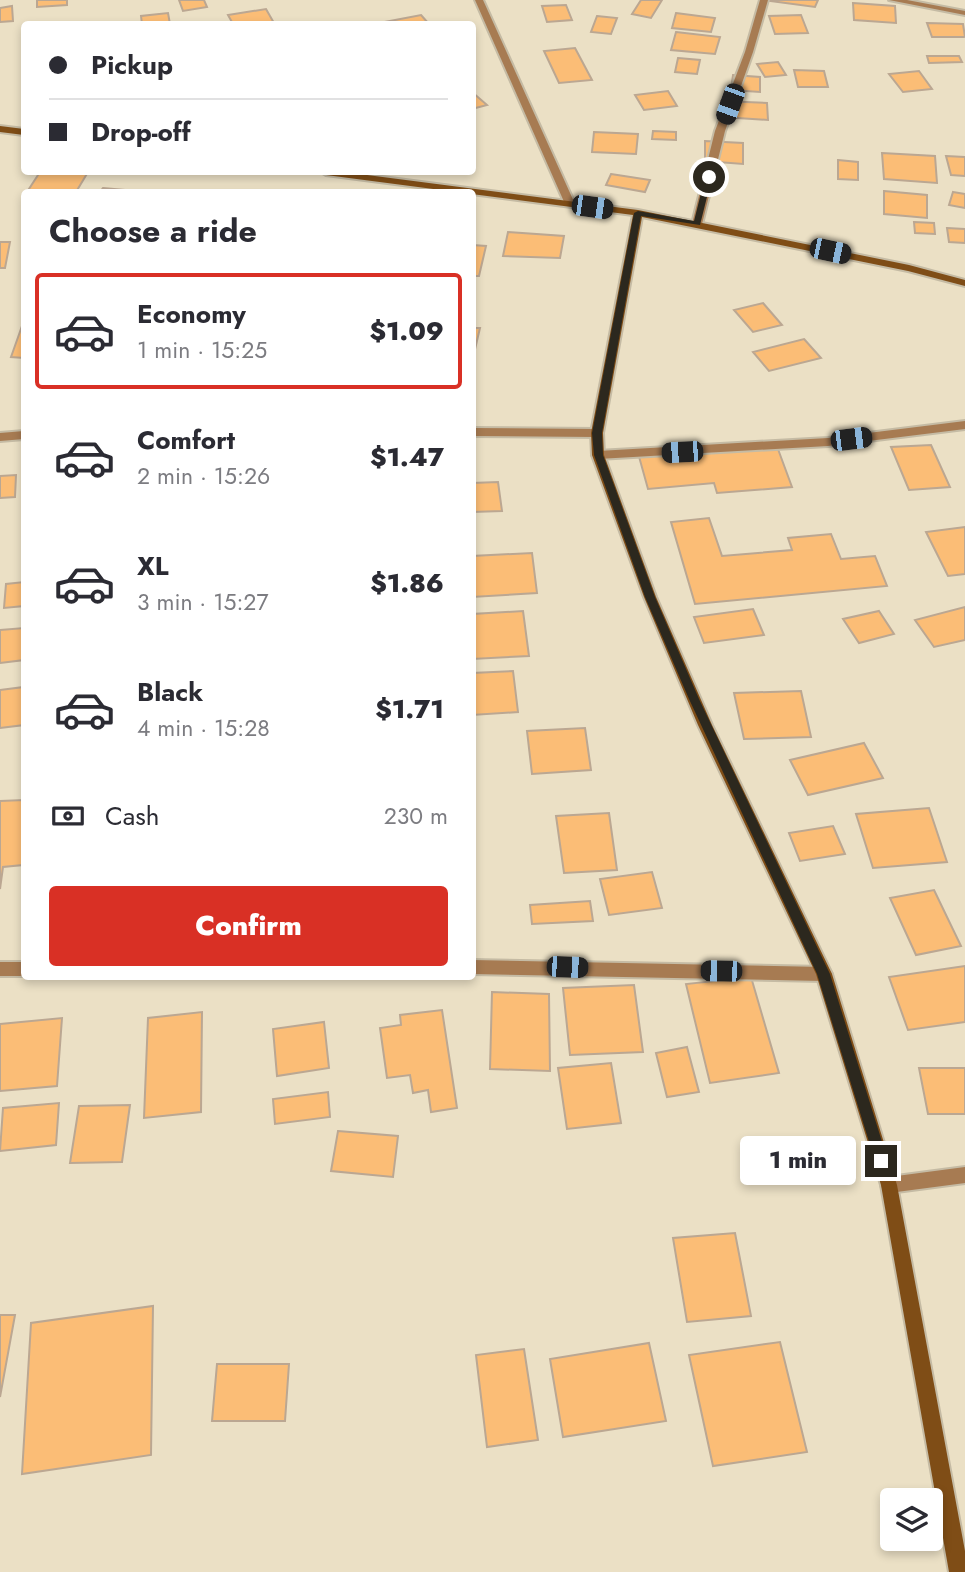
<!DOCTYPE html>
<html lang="en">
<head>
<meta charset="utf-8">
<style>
  :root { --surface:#fff; --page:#f2f2f3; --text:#2b2b33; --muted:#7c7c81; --line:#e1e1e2; --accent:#d93025 }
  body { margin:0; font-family:Jost,sans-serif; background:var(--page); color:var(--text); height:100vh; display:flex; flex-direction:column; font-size:26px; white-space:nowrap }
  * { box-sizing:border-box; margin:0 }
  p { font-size:23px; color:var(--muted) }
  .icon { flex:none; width:38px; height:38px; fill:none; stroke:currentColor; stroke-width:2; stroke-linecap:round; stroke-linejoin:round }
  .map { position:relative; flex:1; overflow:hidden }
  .drawer { position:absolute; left:21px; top:189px; width:455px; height:791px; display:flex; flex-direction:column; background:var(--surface); border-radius:7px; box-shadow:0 4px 10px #0003 }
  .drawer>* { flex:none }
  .hud { position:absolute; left:21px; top:21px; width:455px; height:154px; border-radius:7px; box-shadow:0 4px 10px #0003; display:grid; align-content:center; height:154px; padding:0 28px; background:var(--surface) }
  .fabs { position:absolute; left:880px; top:1488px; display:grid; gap:14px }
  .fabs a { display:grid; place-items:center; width:63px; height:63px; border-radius:7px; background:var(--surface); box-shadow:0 4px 10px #0003; font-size:35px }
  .end { position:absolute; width:32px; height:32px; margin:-16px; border:9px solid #2c281e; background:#fff; box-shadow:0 0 0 4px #fff }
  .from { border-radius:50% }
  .bubble { position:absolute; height:49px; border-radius:7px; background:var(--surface); box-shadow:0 4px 10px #0003; font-size:23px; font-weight:800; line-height:49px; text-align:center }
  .car { position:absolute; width:21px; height:42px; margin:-21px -10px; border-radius:9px; box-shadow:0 0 5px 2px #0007; background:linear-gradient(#222 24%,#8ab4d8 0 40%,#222 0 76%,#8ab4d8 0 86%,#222 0) }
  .hud b { display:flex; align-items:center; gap:24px; height:66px; font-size:26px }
  .hud b+b { border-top:2px solid var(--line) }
  .hud i { width:18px; height:18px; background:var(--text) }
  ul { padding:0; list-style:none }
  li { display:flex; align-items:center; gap:21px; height:116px; margin:0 14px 10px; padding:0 14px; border:4px solid transparent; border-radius:7px }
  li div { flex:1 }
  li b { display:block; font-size:26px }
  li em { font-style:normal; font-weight:800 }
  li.current { border-color:var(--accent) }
  li>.icon { width:63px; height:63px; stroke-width:1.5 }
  h2 { padding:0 28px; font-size:32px; line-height:84px }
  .pay { display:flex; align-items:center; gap:18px; height:77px; padding:0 28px; font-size:26px }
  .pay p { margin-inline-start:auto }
  .button { display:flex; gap:14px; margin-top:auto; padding:14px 28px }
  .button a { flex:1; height:80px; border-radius:7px; background:var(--accent); color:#fff; font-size:28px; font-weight:800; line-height:80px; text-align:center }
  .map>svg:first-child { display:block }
  .building { fill:#fbbd76; stroke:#bba792; stroke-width:2 }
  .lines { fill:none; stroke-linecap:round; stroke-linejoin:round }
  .street-casing { stroke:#c5bba4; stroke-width:4 }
  .secondary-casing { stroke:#c5bba4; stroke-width:4 }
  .street { fill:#a77b52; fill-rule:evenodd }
  .secondary { fill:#7f4d16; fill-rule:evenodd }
  .route { fill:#2c281e }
</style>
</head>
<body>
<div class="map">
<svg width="965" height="1572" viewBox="0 0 965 1572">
  <rect width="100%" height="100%" fill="#ebe0c5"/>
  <path class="building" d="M37,0h30v5l-30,2z
    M179,0h25l3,7 -24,4z
    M641,0h21l-11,18 -19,-4z
    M763,0h55l-3,7z
    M853,3l42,3 1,17 -42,-3z
    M566,5l6,15 -25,2 -5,-16z
    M12,6l1,15 -13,1v-14z
    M266,9l8,14 -41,1 -5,-9z
    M168,13l2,11h-28l-1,-8z
    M676,13l39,5 -4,14 -39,-4z
    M421,15l8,9h-55z
    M801,15l7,18 -33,1 -6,-18z
    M597,16l20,2 -6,16 -20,-2z
    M927,23l36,1 2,13h-33z
    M676,32l44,5 -5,17 -44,-4z
    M575,48l17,32 -33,3 -15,-32z
    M927,56h32l3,6 -33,1z
    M678,58l22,2 -3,14 -22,-2z
    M778,62l8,13 -21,2 -8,-13z
    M794,70l30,1 4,16h-30z
    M919,71l13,18 -29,3 -14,-18z
    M733,75l27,2v15l-29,-2z
    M668,91l9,15 -33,4 -9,-15z
    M472,92l15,13 -15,4z
    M721,101l46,2 1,17 -46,-3z
    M653,131l23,1v8l-24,-1z
    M594,132l44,2 -2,20 -44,-2z
    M705,141l38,2v21l-38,-3z
    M882,153l53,3 2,27 -53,-4z
    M946,156l19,1v19l-14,-1z
    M838,160l20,2v18l-20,-1z
    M40,172h48l-12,20h-49z
    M611,174l39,6 -5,12 -39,-7z
    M103,188l44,4h-47z
    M884,191l43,4v23l-43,-4z
    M953,192l12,2v14l-16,-3z
    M914,222l20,1 1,11 -20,-1z
    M947,228l18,1v14l-16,-1z
    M508,232l56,4 -4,22 -57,-2z
    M0,242h10l-5,26h-5z
    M472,245l14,1 -7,30h-7z
    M763,303l19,22 -29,7 -19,-22z
    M22,326h2v32l-13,-1z
    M472,328h8l-8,34z
    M804,339l17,19 -52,13 -16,-19z
    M775,441l17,46 -75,6 -3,-10 -66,6 -10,-36z
    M931,445l19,42 -41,3 -18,-43z
    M16,475l-1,22 -15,1v-22z
    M498,482l4,29 -30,1v-29z
    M709,518l13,38 70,-6 -4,-12 43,-4 10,25 34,-3 12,30 -192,18 -24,-82z
    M965,527v47l-17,2 -22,-44z
    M532,553l5,40 -65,4v-41z
    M24,582v24l-20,2 2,-24z
    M965,607v33l-31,7 -19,-27z
    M753,609l11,26 -60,8 -10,-26z
    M523,611l6,45 -57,3v-45z
    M879,611l15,23 -35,9 -16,-24z
    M24,628v32l-24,3v-33z
    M513,671l5,41 -46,3v-42z
    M24,687v38l-24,3v-38z
    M801,691l10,46 -67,2 -10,-46z
    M585,728l6,42 -59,4 -5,-43z
    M864,743l19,35 -75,17 -18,-35z
    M24,800l-1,65 -20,2 -3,22v-88z
    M929,808l18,54 -74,6 -17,-54z
    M609,813l8,57 -53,3 -8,-57z
    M833,826l12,28 -45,7 -11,-28z
    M652,872l10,36 -53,7 -9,-36z
    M934,890l27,56 -45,9 -26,-57z
    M590,901l3,20 -61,3 -2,-19z
    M965,966v56l-57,8 -19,-53z
    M751,977l28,96 -69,10 -24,-99z
    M634,985l9,67 -73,3 -7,-67z
    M492,992l57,2 1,77 -60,-2z
    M442,1010l15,98 -26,4 -3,-22 -15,3 -3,-18 -23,3 -7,-50 21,-3 -1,-10z
    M202,1012l-1,100 -57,6 4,-100z
    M62,1018l-5,68 -57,5v-67z
    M324,1022l5,46 -52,8 -4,-47z
    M687,1047l12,45 -32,5 -11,-44z
    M611,1063l10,60 -54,6 -9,-61z
    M919,1068h46v46h-37z
    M328,1092l2,25 -55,7 -2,-25z
    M59,1103l-3,42 -56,6 3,-43z
    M130,1105l-8,57 -52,1 9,-57z
    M338,1131l60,5 -5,41 -62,-6z
    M735,1233l16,83 -64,6 -14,-84z
    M153,1306l-2,149 -129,19 9,-151z
    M0,1315h15l-15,82z
    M780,1342l27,110 -94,14 -24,-111z
    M649,1343l17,78 -103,16 -13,-78z
    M524,1349l14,91 -51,7 -11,-92z
    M217,1364h72l-4,57h-73z"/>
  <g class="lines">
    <defs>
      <path id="street" d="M475,0h8l92,204 -2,2 -8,-2z
        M760,0h8l-15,52 -28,79 -23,93 -8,2 -2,-2 23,-93 30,-79z
        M889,0h18l58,11v4z
        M965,421v8l-137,17 -230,13 -6,-4 6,-4 230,-13z
        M472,428l125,1 6,4 -6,4 -125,-1z
        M24,431v8l-24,2v-8z
        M472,960l352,7 5,2 3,5 -3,5 -5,2 -352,-7z
        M0,962h24v14h-24z
        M965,1167v16l-76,10 -6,-2 -2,-6 2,-6 6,-2z"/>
      <path id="secondary" d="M0,126l24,3v6l-24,-3z
        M321,172h23l294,38 271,55 56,15v6l-57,-15 -266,-54 -39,216 1,22 52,142 56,128 120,249 65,211 68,366v21h-16l-68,-387 -65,-211 -118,-249 -54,-128 -52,-142 -1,-22 42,-218 -307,-40z"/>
    </defs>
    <use href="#street" class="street-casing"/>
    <use href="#secondary" class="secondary-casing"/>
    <use href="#street" class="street"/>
    <use href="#secondary" class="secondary"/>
  </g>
  <path class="route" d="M709,175l3,2 -12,48 -59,-9 -39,217 1,22 52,142 44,102 131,275 58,187 -7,6 -6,-6 -58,-187 -128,-275 -44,-102 -51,-142 -2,-22 42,-220 4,-2 56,10 11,-44z"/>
</svg>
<div class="fabs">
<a><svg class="icon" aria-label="layers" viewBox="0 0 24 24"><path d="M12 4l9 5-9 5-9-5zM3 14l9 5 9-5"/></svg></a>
</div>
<i class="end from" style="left:709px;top:177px"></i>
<i class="end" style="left:881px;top:1161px"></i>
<div class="bubble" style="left:740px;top:1136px;width:116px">1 min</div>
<i class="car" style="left:730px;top:104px;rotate:200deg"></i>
<i class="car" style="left:592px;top:207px;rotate:98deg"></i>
<i class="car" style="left:830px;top:251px;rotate:102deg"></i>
<i class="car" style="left:851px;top:439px;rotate:83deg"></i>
<i class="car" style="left:682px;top:452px;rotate:267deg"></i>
<i class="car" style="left:567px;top:967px;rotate:92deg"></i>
<i class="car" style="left:721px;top:971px;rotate:271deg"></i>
<div class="hud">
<b><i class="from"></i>Pickup</b>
<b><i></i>Drop-off</b>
</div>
<section class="drawer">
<h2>Choose a ride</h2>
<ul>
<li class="current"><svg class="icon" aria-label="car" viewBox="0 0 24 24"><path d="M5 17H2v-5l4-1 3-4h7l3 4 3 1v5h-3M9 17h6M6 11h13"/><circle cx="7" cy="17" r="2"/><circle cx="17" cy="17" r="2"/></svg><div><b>Economy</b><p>1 min · 15:25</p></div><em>$1.09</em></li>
<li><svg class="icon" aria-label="car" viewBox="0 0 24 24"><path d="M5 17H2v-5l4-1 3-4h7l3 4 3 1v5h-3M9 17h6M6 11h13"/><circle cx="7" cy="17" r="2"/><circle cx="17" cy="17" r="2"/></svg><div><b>Comfort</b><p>2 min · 15:26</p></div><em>$1.47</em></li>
<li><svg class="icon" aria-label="car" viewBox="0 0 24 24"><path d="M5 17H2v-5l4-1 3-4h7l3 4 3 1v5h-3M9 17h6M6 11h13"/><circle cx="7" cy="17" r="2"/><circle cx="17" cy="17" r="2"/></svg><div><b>XL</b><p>3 min · 15:27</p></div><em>$1.86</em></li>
<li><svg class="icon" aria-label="car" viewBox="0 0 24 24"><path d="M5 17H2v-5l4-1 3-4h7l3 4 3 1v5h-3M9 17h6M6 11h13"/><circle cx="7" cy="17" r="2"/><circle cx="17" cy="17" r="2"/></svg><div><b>Black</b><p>4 min · 15:28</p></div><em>$1.71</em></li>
</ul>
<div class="pay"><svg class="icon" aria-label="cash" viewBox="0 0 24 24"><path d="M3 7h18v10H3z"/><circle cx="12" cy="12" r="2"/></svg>Cash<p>230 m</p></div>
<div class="button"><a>Confirm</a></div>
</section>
</div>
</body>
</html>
